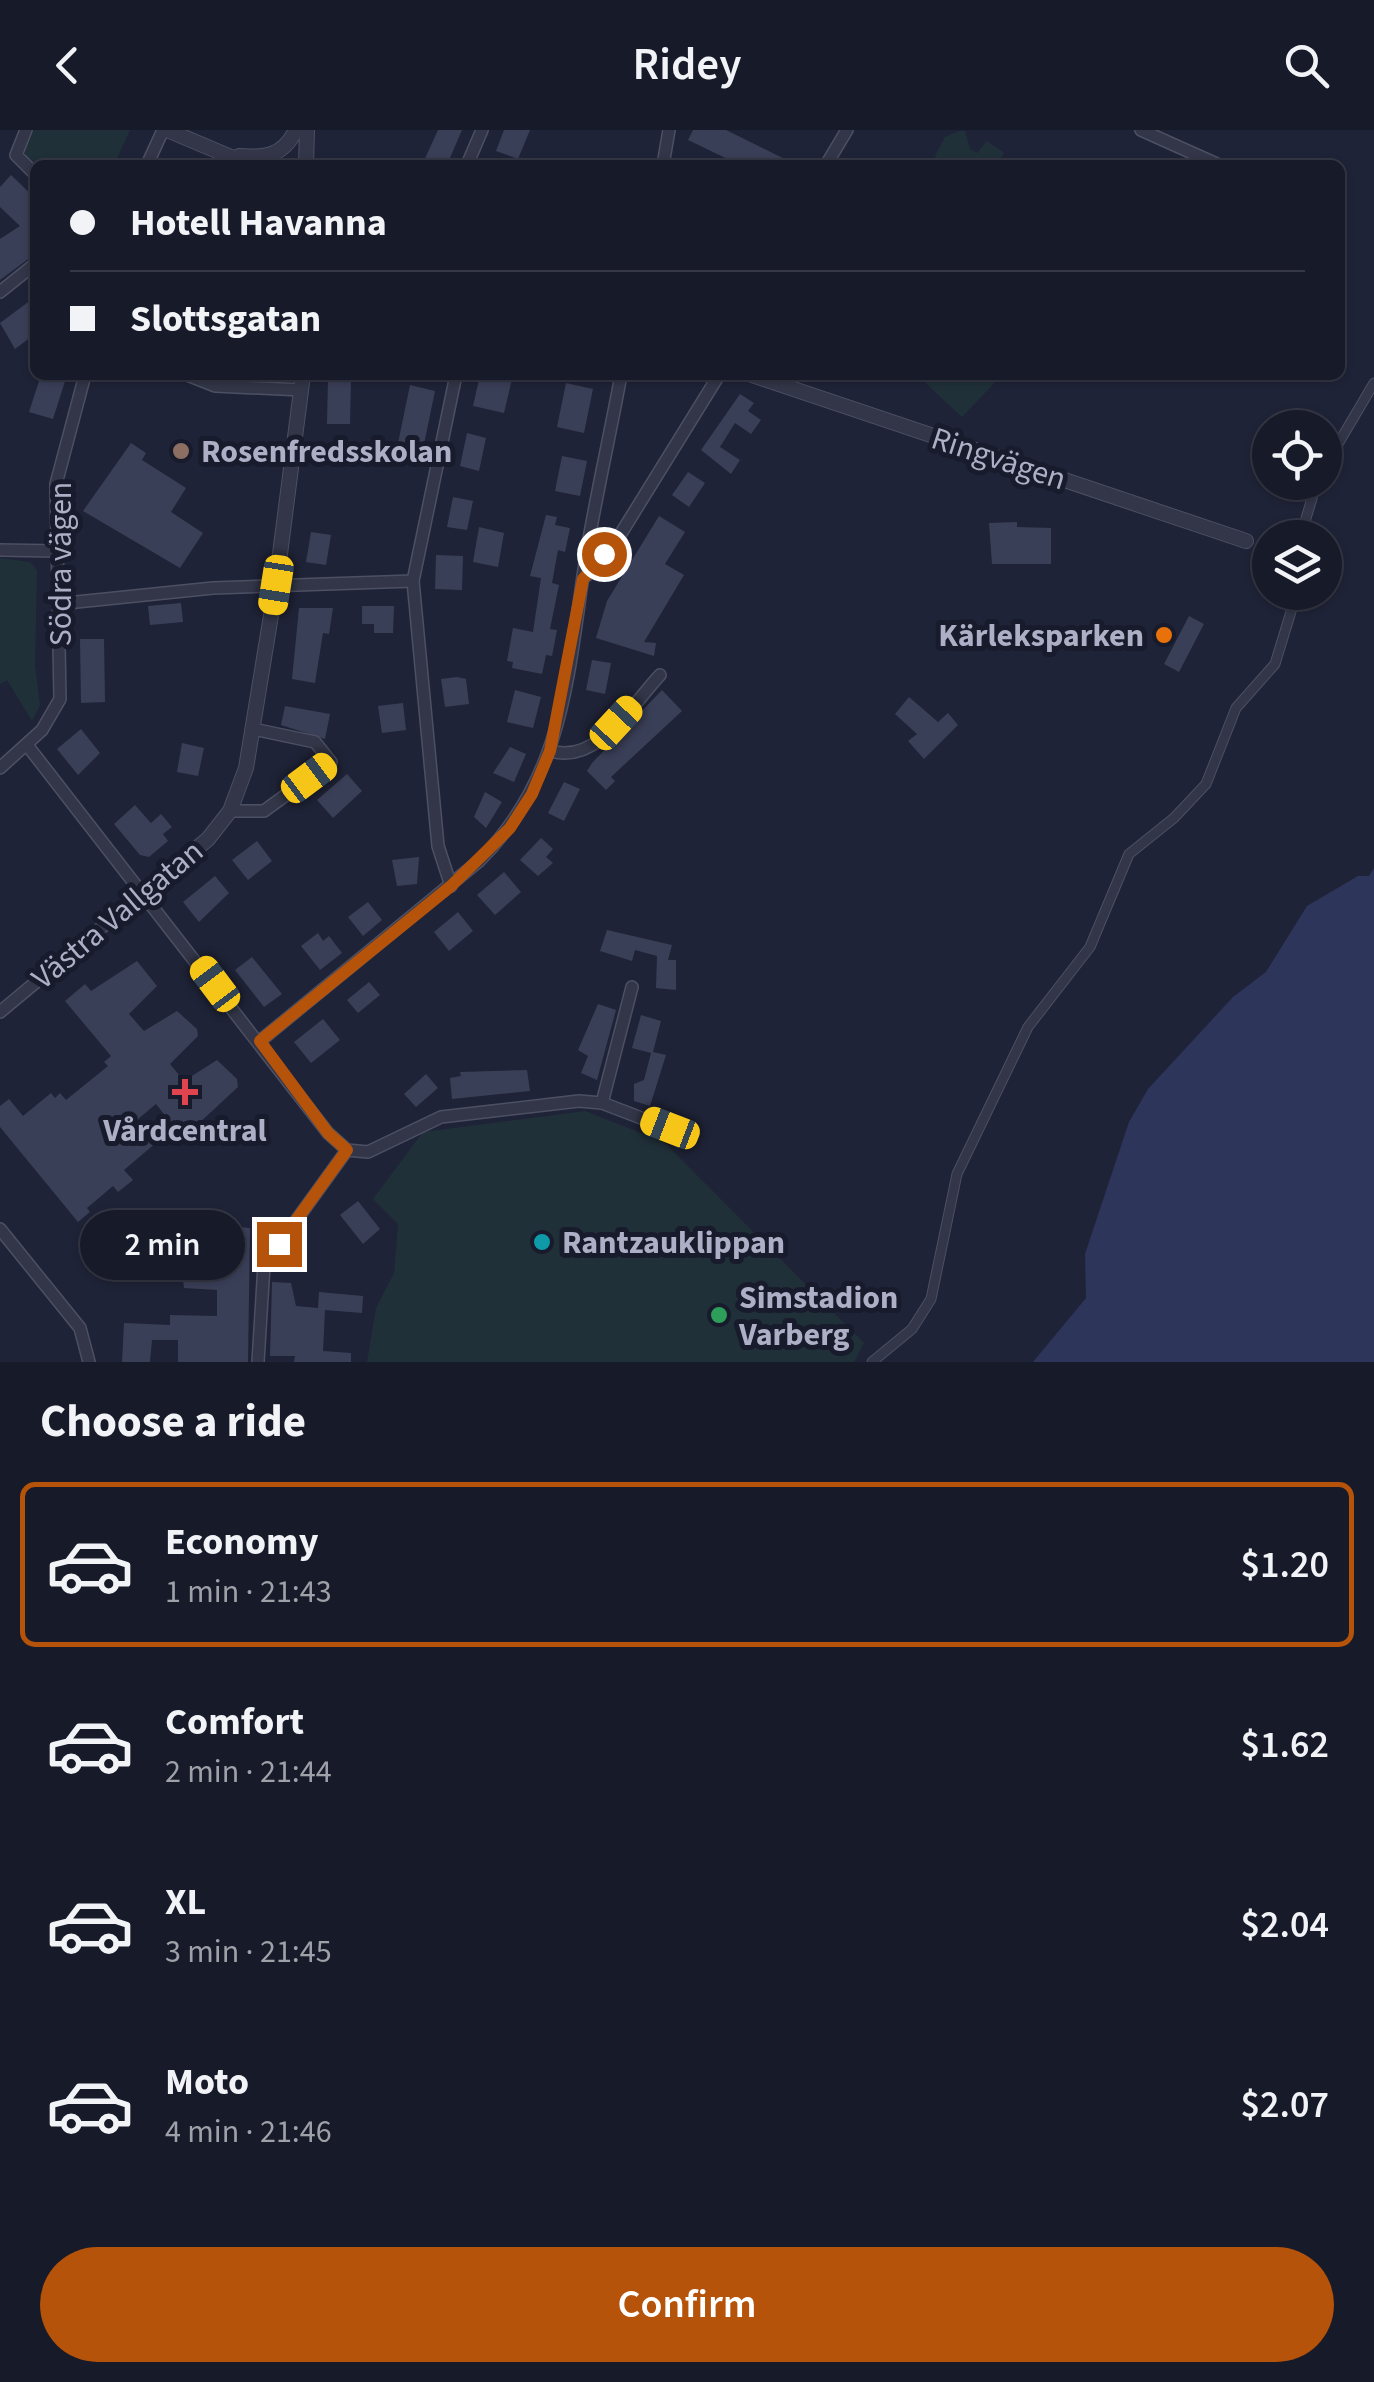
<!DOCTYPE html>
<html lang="en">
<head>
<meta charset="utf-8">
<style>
  :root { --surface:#171a29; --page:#202331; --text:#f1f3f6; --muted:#9ea1a8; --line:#363846; --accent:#b45309 }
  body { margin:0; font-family:"Source Sans 3",sans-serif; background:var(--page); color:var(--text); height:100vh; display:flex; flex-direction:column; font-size:38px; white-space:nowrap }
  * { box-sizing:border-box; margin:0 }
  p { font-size:32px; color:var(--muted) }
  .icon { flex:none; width:55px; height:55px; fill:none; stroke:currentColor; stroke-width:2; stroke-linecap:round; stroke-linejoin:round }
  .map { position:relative; height:1232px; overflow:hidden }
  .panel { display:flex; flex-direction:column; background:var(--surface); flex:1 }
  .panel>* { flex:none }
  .hud { position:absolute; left:30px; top:30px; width:1315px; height:220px; border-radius:15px; box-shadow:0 2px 8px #0004,0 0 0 2px var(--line); display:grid; align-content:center; height:220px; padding:0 40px; background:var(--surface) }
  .fabs { position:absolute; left:1252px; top:280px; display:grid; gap:20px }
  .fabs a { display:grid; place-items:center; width:90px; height:90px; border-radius:50%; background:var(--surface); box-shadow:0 2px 8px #0004,0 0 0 2px var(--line); font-size:50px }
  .end { position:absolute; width:45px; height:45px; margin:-22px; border:12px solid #b45309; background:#fff; box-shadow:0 0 0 5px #fff }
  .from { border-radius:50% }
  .bubble { position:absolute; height:70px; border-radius:35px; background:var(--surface); box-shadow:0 2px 8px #0004,0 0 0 2px var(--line); font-size:32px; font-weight:600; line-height:70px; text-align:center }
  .car { position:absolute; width:30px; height:60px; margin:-30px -15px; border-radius:12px; box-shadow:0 0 8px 2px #0007; background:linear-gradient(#f5c518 24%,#345 0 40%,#f5c518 0 76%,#345 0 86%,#f5c518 0) }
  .hud b { display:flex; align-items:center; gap:35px; height:95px; font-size:38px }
  .hud b+b { border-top:2px solid var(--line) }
  .hud i { width:25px; height:25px; background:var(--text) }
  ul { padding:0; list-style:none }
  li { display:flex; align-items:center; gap:30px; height:165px; margin:0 20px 15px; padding:0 20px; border:5px solid transparent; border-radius:15px }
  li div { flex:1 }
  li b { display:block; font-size:38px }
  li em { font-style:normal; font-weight:600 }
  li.current { border-color:var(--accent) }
  li>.icon { width:90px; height:90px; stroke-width:1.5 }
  h2 { padding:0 40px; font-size:45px; line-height:120px }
  .button { display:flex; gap:20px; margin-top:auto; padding:20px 40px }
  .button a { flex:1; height:115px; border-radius:60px; background:var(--accent); color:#fff; font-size:40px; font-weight:600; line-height:115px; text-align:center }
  header { display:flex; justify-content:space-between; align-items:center; height:130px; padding:0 40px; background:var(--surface); font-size:45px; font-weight:600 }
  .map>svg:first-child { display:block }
  .green { fill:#203039 }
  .water { fill:#2e355b }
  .building { fill:#3a3f58 }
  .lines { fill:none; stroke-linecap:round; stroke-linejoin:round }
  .pedestrian-casing { stroke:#4d5063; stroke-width:11 }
  .minor-casing { stroke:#4d5063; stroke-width:14 }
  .tertiary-casing { stroke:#4d5063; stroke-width:16 }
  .pedestrian { stroke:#323648; stroke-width:9 }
  .minor { stroke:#323648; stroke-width:11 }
  .tertiary { stroke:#323648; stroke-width:14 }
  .route { stroke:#b45309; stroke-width:12 }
  .education-dot { fill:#8d6e63; stroke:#181b2c; stroke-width:4 }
  .food-dot { fill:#e8710a; stroke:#181b2c; stroke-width:4 }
  .health-dot { fill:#e0444e; stroke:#181b2c; stroke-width:4 }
  .culture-dot { fill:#0f9aa8; stroke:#181b2c; stroke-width:4 }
  .leisure-dot { fill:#2e9e5b; stroke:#181b2c; stroke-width:4 }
  .labels { text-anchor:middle; stroke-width:10; stroke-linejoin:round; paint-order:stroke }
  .poi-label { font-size:32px; font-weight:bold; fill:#acafc5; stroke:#181b2c; text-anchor:start }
  .street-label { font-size:32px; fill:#acafc5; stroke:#181b2c }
</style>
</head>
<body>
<header><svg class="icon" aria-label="back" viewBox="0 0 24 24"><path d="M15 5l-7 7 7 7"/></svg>Ridey<svg class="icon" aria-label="search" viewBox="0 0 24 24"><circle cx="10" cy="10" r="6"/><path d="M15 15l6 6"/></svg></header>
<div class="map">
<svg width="1374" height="1232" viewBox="0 0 1374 1232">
  <rect width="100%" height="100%" fill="#1f2337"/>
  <path class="green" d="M34,0h96l-16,35h-77l-13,-12z
    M959,1h6l5,18 7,4 10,-12 17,12 -8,12 -16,-6 -1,6h-41l-3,-9 10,-19z
    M917,245h85l-40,42z
    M0,428l30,4 7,8 -2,96 5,39 -8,16 -25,-41 -7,4z
    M585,981l79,31 200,201 -10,19h-487l9,-54 18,-35 4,-49 -25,-25 50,-67z"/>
  <path class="water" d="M1374,738v494h-341l53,-64 -1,-44 44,-132 19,-33 85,-92 33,-25 41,-66 51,-30h11z"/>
  <path class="building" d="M438,0h24l-15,35h-25z
    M504,0h26l-12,29 -22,-8z
    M693,0h33l71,35h-57l-52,-25z
    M11,45l24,23v56l-35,26v-41l20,-13 -20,-19v-20z
    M35,167v37l-20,15 -15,-26z
    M41,245h26l-14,44 -24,-7z
    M480,245h33l-9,38 -31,-7z
    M328,249h23l-1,45h-23z
    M566,253l27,6 -9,44 -27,-6z
    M410,255l25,6 -13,63 -25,-6z
    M740,264l14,9 -6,8 13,9 -10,14 -16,-11 -15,24 20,13 -9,14 -30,-24z
    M467,303l19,5 -7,33 -19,-5z
    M131,313l15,10 -4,7 44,28 -15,24 32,21 -23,35 -97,-57z
    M562,326l25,5 -7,35 -25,-5z
    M688,342l17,11 -16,24 -17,-12z
    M453,367l20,4 -6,29 -20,-3z
    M546,385l11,2 -2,8 15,3 -5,24 -7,-2 -6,33 7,2 -9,44 7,1 -5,26 -6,-1 -4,19 -30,-6 1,-6 -6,-1 6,-33 20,4 8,-54 -11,-2z
    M659,386l26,16 -20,32 19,11 -40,67 12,1 -2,13 -58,-18 11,-37z
    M1017,392v5l34,1v36h-59l-3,-41z
    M479,397l25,6 -6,34 -25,-5z
    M311,402l20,3 -5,30 -20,-3z
    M436,425l27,1 -1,34 -27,-1z
    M181,473l2,19 -33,3 -2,-19z
    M362,476h32l-1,27h-19v-9h-12z
    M299,478h34l-4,26 -6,-1 -8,50 -23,-4z
    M1189,486l15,8 -25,48 -15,-8z
    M80,509h24l1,63 -24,1z
    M592,530l19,3 -6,31 -19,-4z
    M457,547l9,2 3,25 -24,3 -4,-28z
    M515,560l26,7 -8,31 -26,-6z
    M662,560l20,21 -71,66 4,4 -9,9 -19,-19 5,-8z
    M909,567l29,25 10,-9 10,12 -34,34 -16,-18 9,-7 -22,-20z
    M403,573l3,27 -24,3 -4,-27z
    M285,576l45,8 -5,25 -44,-14z
    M81,599l19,24 -22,22 -21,-26z
    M182,613l22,5 -6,28 -21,-4z
    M510,617l16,7 -12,28 -21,-9z
    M347,644l15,17 -29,27 -16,-18z
    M564,652l16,7 -16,32 -16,-8z
    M485,662l17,10 -16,26 -12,-11z
    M135,675l16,18 10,-9 11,13 -9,7 5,7 -19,16 -9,-2 -26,-31z
    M541,708l12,11 -7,8 7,6 -15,13 -18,-16z
    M257,711l15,20 -24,19 -16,-20z
    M419,727l-2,27 -20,2 -5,-26z
    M504,742l17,20 -26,23 -18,-20z
    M215,746l14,17 -30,29 -16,-20z
    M368,772l14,18 -19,16 -15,-19z
    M458,782l15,19 -24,20 -15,-19z
    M607,800l65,15 -4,15h8v30l-20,-2 1,-32 -22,-6 -3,11 -32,-10z
    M318,803l5,8 6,-5 13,17 -22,17 -19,-24z
    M252,827l30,37 -18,13 -29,-37z
    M137,831l20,25 -28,28 15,17 33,-20 20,18 1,7 -28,28 14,17 33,-21 20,19 1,8 -55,51 -27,-34 -18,15 19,23 -33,28 9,10 -15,12 -5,-6 -26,22 3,4 -12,10 -78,-95v-21l9,-7 14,17 28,-23 4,5 5,-5 6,7 42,-34 -4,-4 7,-6 -46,-55 20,-17 6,7z
    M369,852l11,13 -22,18 -11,-13z
    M598,874l18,6 -19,70 -16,-7 7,-17 -10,-6z
    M641,885l20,6 -8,31 13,3 -16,51 -16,-5v-17l10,-4 7,-27 -19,-5z
    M323,889l17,21 -29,23 -17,-21z
    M527,940l3,21 -78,8 -2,-21 11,-2 -1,-4z
    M426,944l12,14 -22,19 -12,-13z
    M358,1071l22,28 -17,15 -23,-29z
    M232,1088l8,9 10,1 -2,134h-70v-22h-26l-2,22h-28l2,-39 46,2v-10l47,1v-26l-33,-2 -2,-16 2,-6 38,2 1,-24 -10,-13z
    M272,1152l19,1 5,23 22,2 1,-16 44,4 -1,17 -37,-3 -2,41 28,2v9h-57l1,-6h-25z"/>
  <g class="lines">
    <defs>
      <path id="pedestrian" d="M1325,336l49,-83
        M1300,408l17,-56
        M872,1232l40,-33 19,-30 26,-125 71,-147 62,-80 39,-93 45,-36 32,-34 30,-76 39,-44 22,-72"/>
      <path id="minor" d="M26,0l-10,25 19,19
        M1141,0l78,35
        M147,35l16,-35
        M467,35l15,-35
        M663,35l6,-35
        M826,35l21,-35
        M0,162l35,-28
        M187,245l28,11 87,4
        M0,420l57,1
        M586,446l34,-41 99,-160
        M57,474l156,-16 200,-7
        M27,615l301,388 19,17 21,2 73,-35 138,-16 23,2 68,26
        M551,621c46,14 80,-45 109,-76
        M0,638l42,-38 18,-31 -4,-215 29,-109
        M230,681h34l67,-49 -16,-20 -62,-13
        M451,756l-13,-40 -25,-265 43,-206
        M0,882l144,-120
        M260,911l219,-180c87,-86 89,-191 107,-305 10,-60 24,-121 35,-181
        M602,973l30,-116
        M0,1099l80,99 9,34
        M258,1232l6,-97 83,-115"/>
      <path id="tertiary" d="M167,0l83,35
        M239,26c27,2 44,0 57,-26
        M306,35l1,-35
        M752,245l494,166
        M144,762l64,-53 22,-28 16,-43 30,-183 27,-210"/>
    </defs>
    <use href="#pedestrian" class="pedestrian-casing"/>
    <use href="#minor" class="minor-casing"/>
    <use href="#tertiary" class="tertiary-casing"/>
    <use href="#pedestrian" class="pedestrian"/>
    <use href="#minor" class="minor"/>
    <use href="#tertiary" class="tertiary"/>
  </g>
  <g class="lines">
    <path class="route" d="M279,1114l68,-94 -19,-17 -68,-92 191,-155 59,-58 22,-34 18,-43 33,-172 21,-25"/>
  </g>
  <circle class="education-dot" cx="181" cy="321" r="10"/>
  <circle class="food-dot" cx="1164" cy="505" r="10"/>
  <path class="health-dot" d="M180 947h10v10h10v10h-10v10h-10v-10h-10v-10h10z"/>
  <circle class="culture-dot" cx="542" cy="1112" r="10"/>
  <circle class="leisure-dot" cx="719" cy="1185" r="10"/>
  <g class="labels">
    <g class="poi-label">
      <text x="201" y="332">Rosenfredsskolan</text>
      <text x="1144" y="516" text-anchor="end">Kärleksparken</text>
      <text x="185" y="1011" text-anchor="middle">Vårdcentral</text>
      <text x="562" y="1123">Rantzauklippan</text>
      <text x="739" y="1178">Simstadion<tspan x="739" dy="37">Varberg</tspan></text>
    </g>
    <g class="street-label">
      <text transform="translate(999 328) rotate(18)" y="11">Ringvägen</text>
      <text transform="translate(60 434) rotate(-90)" y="11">Södra vägen</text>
      <text transform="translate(117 784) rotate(-40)" y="11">Västra Vallgatan</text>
    </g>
  </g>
</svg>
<div class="fabs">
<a><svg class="icon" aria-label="locate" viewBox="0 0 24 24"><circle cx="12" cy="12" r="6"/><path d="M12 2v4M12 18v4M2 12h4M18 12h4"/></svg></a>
<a><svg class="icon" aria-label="layers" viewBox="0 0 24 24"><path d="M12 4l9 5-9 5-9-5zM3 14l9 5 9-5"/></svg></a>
</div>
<i class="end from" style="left:604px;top:424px"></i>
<i class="end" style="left:279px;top:1114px"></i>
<div class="bubble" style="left:80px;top:1080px;width:165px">2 min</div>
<i class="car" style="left:276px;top:455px;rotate:189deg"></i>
<i class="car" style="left:616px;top:593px;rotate:43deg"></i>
<i class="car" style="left:309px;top:648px;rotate:53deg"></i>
<i class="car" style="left:215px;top:854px;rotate:323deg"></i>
<i class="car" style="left:670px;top:998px;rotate:291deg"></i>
<div class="hud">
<b><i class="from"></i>Hotell Havanna</b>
<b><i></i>Slottsgatan</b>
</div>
</div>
<section class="panel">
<h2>Choose a ride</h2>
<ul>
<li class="current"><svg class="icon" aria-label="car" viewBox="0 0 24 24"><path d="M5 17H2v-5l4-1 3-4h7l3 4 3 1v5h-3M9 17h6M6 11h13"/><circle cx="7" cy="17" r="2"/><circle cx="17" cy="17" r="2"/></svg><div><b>Economy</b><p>1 min · 21:43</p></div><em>$1.20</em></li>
<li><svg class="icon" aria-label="car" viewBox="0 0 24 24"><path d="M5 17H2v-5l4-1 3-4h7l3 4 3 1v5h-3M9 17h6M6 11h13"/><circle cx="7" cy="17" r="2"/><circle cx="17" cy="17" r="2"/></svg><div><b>Comfort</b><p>2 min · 21:44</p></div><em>$1.62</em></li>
<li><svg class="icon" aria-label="car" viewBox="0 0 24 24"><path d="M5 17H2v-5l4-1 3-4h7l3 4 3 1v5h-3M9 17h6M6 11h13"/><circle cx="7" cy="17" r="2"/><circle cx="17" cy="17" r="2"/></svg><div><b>XL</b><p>3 min · 21:45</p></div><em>$2.04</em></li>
<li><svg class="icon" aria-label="car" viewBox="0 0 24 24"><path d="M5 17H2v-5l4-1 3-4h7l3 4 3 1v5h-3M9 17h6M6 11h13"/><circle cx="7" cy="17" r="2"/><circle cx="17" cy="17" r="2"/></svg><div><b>Moto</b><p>4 min · 21:46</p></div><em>$2.07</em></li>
</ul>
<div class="button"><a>Confirm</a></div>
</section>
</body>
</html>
